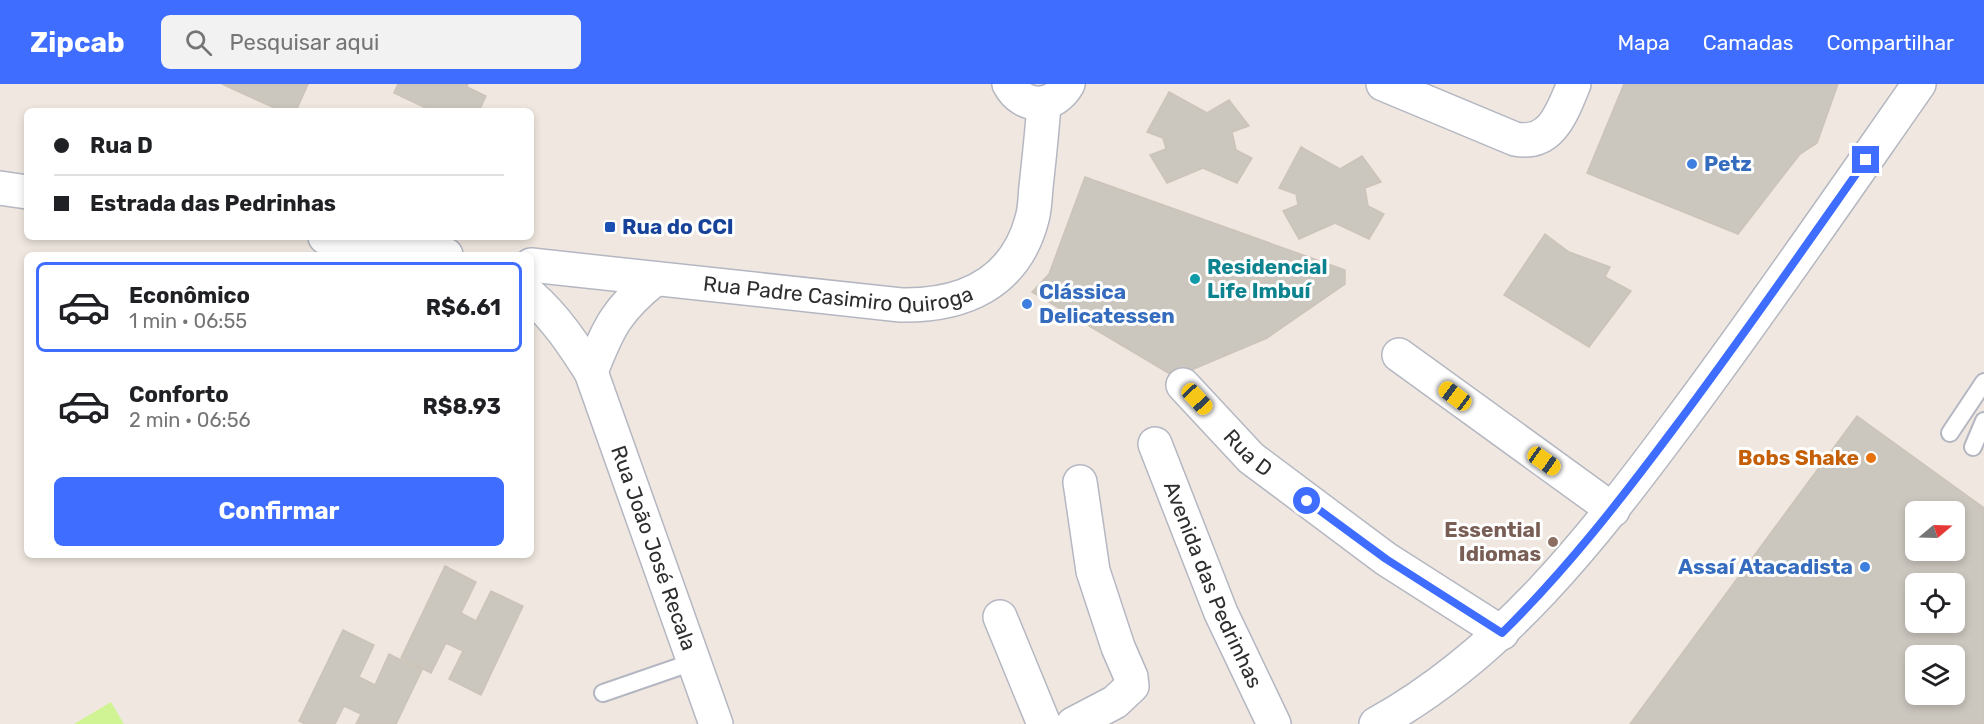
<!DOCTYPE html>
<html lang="pt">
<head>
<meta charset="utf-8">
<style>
  :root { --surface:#fff; --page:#f2f2f2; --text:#202124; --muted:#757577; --line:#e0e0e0; --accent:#3e6dff }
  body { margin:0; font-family:Rubik,sans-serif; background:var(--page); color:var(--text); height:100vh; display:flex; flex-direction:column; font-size:22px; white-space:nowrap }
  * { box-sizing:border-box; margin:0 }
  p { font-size:20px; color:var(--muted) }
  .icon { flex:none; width:33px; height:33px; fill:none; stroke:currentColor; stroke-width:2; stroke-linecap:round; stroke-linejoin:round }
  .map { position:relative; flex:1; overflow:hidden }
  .side { position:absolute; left:24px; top:168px; width:510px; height:306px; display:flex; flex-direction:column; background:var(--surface); border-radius:9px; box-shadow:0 3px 9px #0003 }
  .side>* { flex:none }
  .banner { position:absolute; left:24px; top:24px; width:510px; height:132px; border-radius:9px; box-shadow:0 3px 9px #0003; display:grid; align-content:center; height:132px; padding:0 30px; background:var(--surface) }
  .needle { width:39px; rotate:71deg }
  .tools { position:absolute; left:1905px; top:417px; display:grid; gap:12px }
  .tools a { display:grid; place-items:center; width:60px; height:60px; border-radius:9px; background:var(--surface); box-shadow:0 3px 9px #0003; font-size:30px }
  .end { position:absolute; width:27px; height:27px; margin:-14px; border:8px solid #3e6dff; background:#fff; box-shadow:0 0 0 3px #fff }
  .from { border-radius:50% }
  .car { position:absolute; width:18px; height:36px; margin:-18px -9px; border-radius:8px; box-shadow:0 0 4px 2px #0007; background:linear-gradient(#f5c518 24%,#345 0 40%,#f5c518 0 76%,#345 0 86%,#f5c518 0) }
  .banner b { display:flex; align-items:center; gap:21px; height:57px; font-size:22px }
  .banner b+b { border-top:2px solid var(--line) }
  .banner i { width:15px; height:15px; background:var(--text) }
  ul { padding:10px 0 0; list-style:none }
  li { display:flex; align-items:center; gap:18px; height:90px; margin:0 12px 9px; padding:0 18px; border:3px solid transparent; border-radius:9px }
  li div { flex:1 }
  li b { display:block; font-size:22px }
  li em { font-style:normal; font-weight:700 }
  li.current { border-color:var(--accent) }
  li>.icon { width:54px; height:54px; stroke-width:1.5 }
  .primary-button { display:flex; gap:12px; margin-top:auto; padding:12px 30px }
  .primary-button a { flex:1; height:69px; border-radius:9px; background:var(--accent); color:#fff; font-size:24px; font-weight:700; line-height:69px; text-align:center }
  header { display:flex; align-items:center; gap:36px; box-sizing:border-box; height:84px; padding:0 30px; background:var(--accent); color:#fff }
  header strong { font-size:28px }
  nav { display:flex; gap:33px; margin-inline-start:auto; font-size:21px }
  .search { width:420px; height:54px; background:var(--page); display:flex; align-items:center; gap:15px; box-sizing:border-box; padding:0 21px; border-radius:9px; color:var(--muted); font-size:22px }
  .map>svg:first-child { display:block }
  .pitch { fill:#d0f393 }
  .building { fill:#cbc6be; stroke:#ccc4b8; stroke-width:1.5; fill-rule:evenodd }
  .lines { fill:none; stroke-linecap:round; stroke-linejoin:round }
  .service-casing { stroke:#b4b7c2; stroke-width:20 }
  .minor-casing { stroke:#b4b7c2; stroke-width:36 }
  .tertiary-casing { stroke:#b4b7c2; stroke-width:36 }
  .service { stroke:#fff; stroke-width:16 }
  .minor { stroke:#fff; stroke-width:33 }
  .tertiary { stroke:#fff; stroke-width:33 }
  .route { stroke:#3e6dff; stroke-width:8 }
  .shop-dot { fill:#3f7fe0; stroke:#fff; stroke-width:2 }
  .transit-dot { fill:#1a4fb4; stroke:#fff; stroke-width:2 }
  .culture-dot { fill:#0f9aa8; stroke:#fff; stroke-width:2 }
  .food-dot { fill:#e8710a; stroke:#fff; stroke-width:2 }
  .education-dot { fill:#8d6e63; stroke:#fff; stroke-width:2 }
  .labels { text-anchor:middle; stroke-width:6; stroke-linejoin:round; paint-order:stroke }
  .shop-label { font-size:21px; font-weight:bold; fill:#366cbe; stroke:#fff; text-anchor:start }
  .transit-label { font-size:21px; font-weight:bold; fill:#164399; stroke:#fff; text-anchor:start }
  .culture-label { font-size:21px; font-weight:bold; fill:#0d838f; stroke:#fff; text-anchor:start }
  .street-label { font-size:21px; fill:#2e2e2e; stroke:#fff }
  .food-label { font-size:21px; font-weight:bold; fill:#c56008; stroke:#fff; text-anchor:end }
  .education-label { font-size:21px; font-weight:bold; fill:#785e54; stroke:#fff; text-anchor:end }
</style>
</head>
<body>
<header>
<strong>Zipcab</strong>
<div class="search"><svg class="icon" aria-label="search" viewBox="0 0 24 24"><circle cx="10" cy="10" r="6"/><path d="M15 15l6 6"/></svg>Pesquisar aqui</div>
<nav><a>Mapa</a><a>Camadas</a><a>Compartilhar</a></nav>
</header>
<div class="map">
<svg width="1984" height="640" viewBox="0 0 1984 640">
  <rect width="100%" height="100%" fill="#f0e8e0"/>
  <path class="pitch" d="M111,618l13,22h-50z"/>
  <path class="building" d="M222,0h86l-12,27h-15z
    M398,0h70l-1,3 19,9 -7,15h-47l-38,-18z
    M1624,0h214l-21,59 -17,11 -62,80 -151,-61z
    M1169,8l38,21 22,-13 20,26 -17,6 4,18 16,8 -15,25 -34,-15 -36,15 -17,-28 16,-6 -3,-11 -16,-6z
    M1301,63l39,22 22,-13 19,26 -16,6 3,18 16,8 -15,25 -34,-16 -36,16 -16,-28 15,-6 -2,-11 -17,-6z
    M1085,93l260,93v14l-78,54 -92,39 -143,-85 17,-18z
    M1545,150l24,18 41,15 -5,10 26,14 -42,56 -85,-52z
    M1857,332l127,92v216h-354zM1916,428h38v38h-38zM1916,500h38v38h-38zM1916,572h38v38h-38z
    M445,482l31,16 -15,31 15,8 15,-30 32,15 -42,89 -32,-16 14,-28 -17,-8 -15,30 -30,-15z
    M343,546l31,15 -15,32 16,8 14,-31 33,16 -26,54h-40l5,-10 -17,-8 -9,18h-30l-6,-3z"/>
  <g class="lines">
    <defs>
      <path id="service" d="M1950,349l34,-51
        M1973,363l11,-26
        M603,609l90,-31"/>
      <g id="minor">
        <path d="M1383,0l132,55c37,7 47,-27 59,-55"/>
        <path id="s1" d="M531,212c25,22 42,48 60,76l125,352"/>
        <path d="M1399,271l214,155"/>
        <path d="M591,288c17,-44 26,-63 64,-93"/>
        <path id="s2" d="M1183,301l68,73 135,101 116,74"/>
        <path id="s3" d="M1155,360l66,169 53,111"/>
        <path d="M1000,533l44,107"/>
        <path d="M1073,640l42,-22 17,-16 -1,-9 -13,-30 -25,-76 -13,-89"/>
        <path d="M1376,640c128,-71 216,-186 302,-301 83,-111 162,-226 241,-339"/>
      </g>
      <g id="tertiary">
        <path d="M1009,0c14,26 45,25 59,0"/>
        <path d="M0,104l27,4"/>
        <path d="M325,153l121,18"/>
        <path id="s4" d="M531,181l370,40c62,1 114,-21 131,-86 3,-10 3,-22 4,-32 3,-27 6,-55 8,-83"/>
      </g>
    </defs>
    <use href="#service" class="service-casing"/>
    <use href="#minor" class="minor-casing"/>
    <use href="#tertiary" class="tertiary-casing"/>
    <use href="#service" class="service"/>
    <use href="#minor" class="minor"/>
    <use href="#tertiary" class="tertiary"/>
  </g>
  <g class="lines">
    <path class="route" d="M1307,417l79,58 116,74c63,-62 117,-131 170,-202 67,-89 130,-180 194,-271"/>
  </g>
  <g class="shop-dot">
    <circle cx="1692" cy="80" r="6"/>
    <circle cx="1027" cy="220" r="6"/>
    <circle cx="1865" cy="483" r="6"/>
  </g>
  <rect class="transit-dot" x="604" y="137" width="12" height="12" rx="3"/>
  <circle class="culture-dot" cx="1195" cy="195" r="6"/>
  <circle class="food-dot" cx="1871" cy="374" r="6"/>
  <circle class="education-dot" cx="1553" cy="458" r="6"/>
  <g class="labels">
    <g class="shop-label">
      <text x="1704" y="87">Petz</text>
      <text x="1039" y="215">Clássica<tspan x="1039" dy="24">Delicatessen</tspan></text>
      <text x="1853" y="490" text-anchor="end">Assaí Atacadista</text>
    </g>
    <g class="transit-label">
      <text x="622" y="150">Rua do CCI</text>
    </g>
    <g class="culture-label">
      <text x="1207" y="190">Residencial<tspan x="1207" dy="24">Life Imbuí</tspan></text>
    </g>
    <g class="street-label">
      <text dy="7" stroke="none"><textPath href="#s4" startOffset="309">Rua Padre Casimiro Quiroga</textPath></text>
      <text dy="7" stroke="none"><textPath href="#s2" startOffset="94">Rua D</textPath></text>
      <text dy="7" stroke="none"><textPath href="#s1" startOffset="284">Rua João José Recala</textPath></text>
      <text dy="7" stroke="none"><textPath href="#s3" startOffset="152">Avenida das Pedrinhas</textPath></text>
    </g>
    <g class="food-label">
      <text x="1859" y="381">Bobs Shake</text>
    </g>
    <g class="education-label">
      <text x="1541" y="453">Essential<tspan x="1541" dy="24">Idiomas</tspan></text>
    </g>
  </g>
</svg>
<div class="tools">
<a><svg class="needle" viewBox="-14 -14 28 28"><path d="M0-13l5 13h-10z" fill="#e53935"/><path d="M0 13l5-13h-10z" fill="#757577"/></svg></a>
<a><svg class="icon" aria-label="locate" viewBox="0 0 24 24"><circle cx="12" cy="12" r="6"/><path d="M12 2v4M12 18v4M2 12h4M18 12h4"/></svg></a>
<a><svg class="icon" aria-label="layers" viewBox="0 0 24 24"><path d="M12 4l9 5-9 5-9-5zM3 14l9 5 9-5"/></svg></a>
</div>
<i class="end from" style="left:1307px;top:417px"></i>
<i class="end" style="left:1866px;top:76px"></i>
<i class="car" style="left:1455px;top:312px;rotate:307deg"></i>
<i class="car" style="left:1197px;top:315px;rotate:137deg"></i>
<i class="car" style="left:1544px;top:377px;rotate:125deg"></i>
<div class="banner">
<b><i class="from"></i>Rua D</b>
<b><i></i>Estrada das Pedrinhas</b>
</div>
<section class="side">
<ul>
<li class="current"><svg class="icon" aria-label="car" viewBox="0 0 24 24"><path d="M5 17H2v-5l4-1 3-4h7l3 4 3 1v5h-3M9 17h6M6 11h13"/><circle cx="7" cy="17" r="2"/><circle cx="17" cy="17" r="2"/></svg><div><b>Econômico</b><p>1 min · 06:55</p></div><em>R$6.61</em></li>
<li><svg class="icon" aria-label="car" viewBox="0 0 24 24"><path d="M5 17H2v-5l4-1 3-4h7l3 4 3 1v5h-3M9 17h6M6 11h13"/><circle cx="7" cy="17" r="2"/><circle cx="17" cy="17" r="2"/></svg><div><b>Conforto</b><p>2 min · 06:56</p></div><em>R$8.93</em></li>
</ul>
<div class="primary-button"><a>Confirmar</a></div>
</section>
</div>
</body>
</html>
